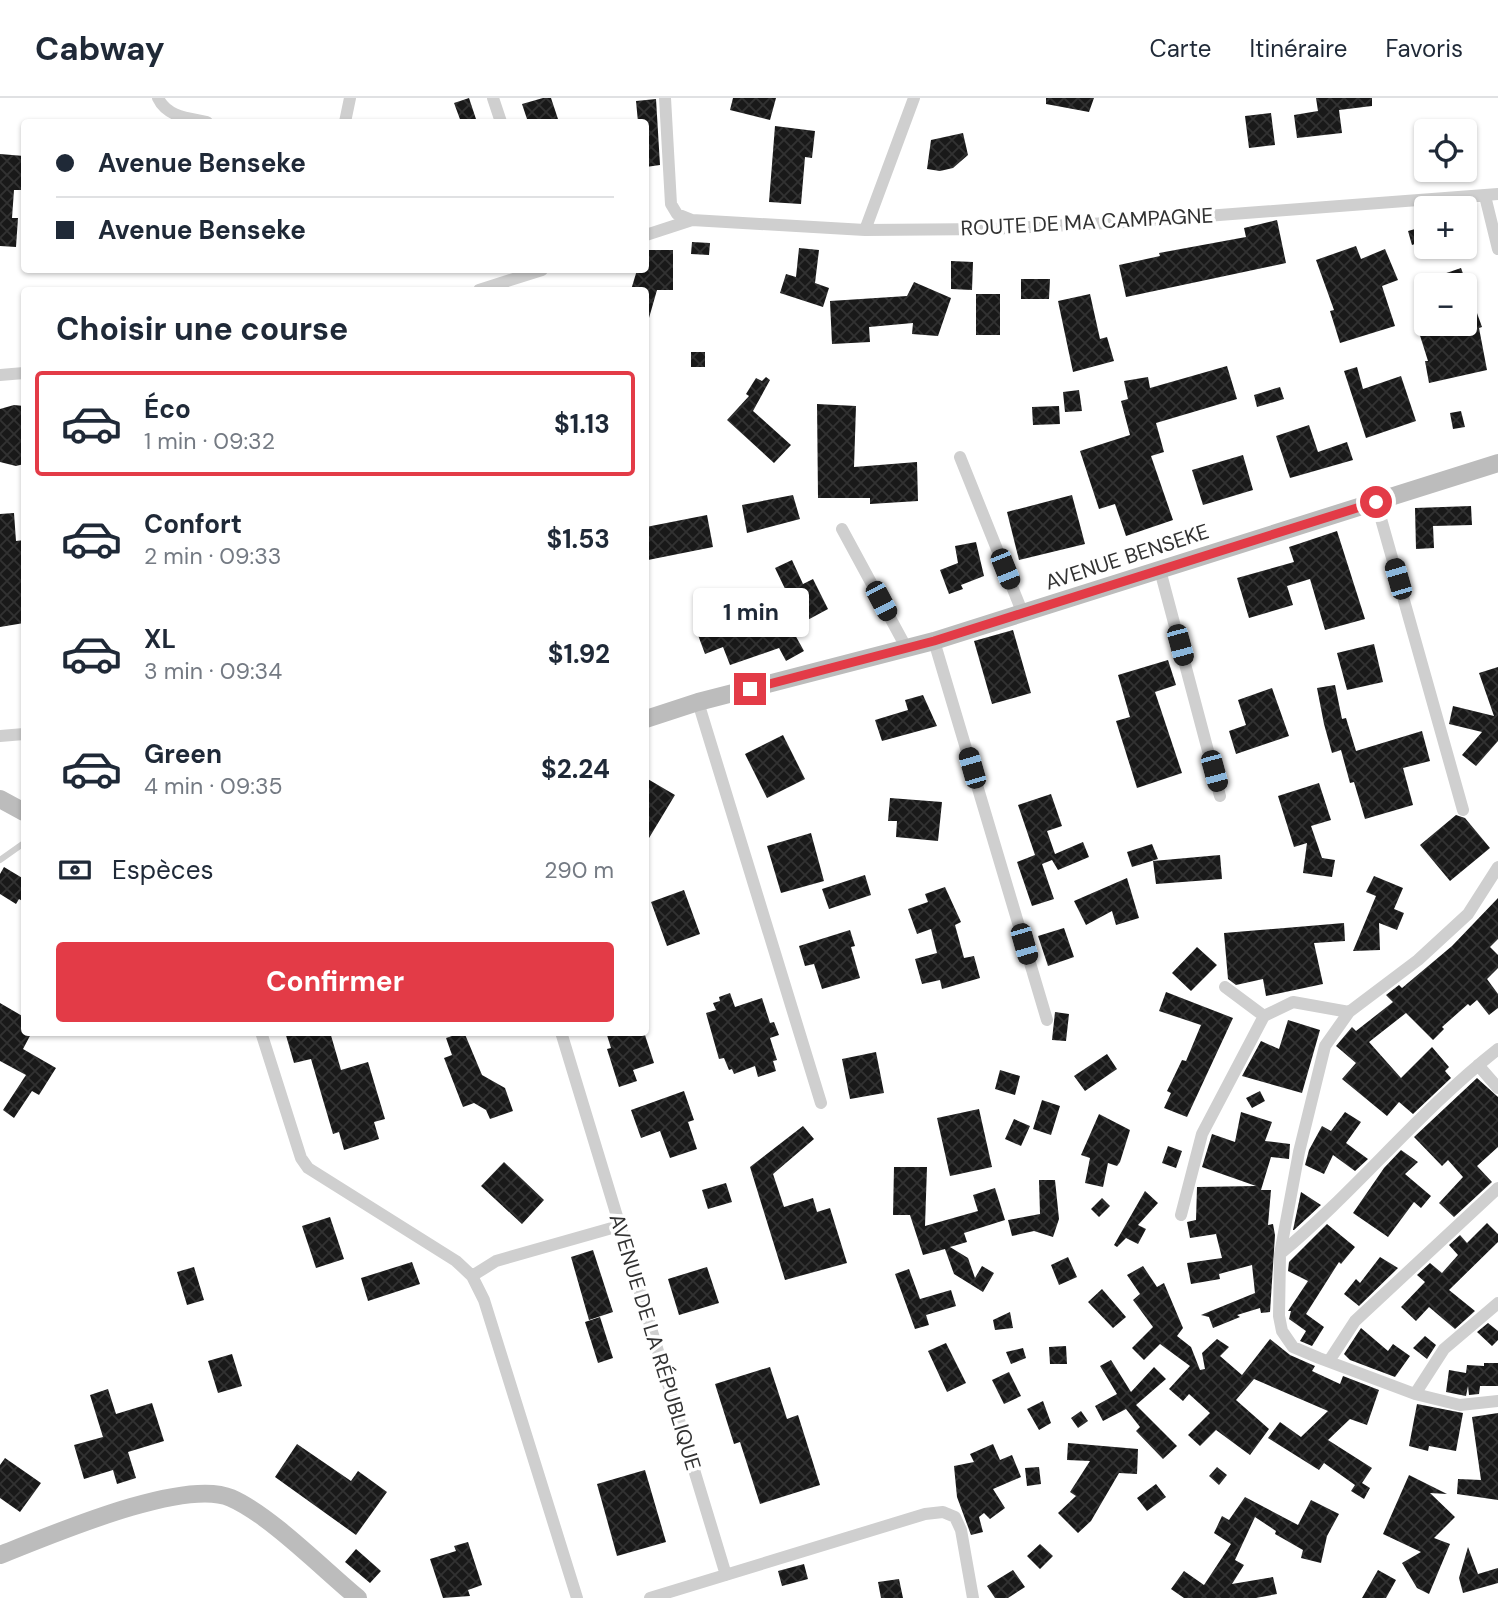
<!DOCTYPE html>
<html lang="fr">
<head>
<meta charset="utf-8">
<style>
  :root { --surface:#fff; --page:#f2f2f3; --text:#1f2937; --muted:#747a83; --line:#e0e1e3; --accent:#e33b47 }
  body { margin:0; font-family:"DM Sans",sans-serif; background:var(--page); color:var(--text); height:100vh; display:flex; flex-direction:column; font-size:26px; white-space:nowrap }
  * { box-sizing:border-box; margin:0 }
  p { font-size:23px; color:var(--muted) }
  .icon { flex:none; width:38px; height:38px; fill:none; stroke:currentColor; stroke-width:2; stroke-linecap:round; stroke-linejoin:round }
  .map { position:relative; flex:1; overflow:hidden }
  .panel { position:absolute; left:21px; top:189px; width:628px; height:749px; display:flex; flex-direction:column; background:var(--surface); border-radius:7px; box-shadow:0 2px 5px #0004 }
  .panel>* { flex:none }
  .hud { position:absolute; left:21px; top:21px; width:628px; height:154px; border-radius:7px; box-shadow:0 2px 5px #0004; display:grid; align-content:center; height:154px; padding:0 35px; background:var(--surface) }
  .controls { position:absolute; left:1414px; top:21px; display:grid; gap:14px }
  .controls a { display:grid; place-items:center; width:63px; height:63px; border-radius:7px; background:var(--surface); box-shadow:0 2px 5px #0004; font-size:35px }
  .end { position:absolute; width:32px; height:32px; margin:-16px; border:9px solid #e33b47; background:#fff; box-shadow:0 0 0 4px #fff }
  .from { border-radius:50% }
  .bubble { position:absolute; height:49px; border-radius:7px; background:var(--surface); box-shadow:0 2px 5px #0004; font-size:23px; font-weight:700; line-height:49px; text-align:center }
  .car { position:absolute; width:21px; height:42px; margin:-21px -10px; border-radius:9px; box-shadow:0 0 5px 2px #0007; background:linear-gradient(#222 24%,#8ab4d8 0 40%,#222 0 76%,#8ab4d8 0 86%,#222 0) }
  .hud b { display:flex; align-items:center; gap:24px; height:66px; font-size:26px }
  .hud b+b { border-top:2px solid var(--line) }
  .hud i { width:18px; height:18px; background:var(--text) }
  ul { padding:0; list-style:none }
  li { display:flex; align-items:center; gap:21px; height:105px; margin:0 14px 10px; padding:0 21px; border:4px solid transparent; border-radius:7px }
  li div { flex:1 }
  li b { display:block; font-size:26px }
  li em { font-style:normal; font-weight:700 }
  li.active { border-color:var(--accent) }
  li>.icon { width:63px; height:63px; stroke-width:1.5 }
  h2 { padding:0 35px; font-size:32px; line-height:84px }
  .pay { display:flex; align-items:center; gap:18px; height:77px; padding:0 35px; font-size:26px }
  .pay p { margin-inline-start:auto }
  .button { display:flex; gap:14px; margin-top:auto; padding:14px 35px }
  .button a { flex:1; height:80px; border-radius:7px; background:var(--accent); color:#fff; font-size:28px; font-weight:700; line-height:80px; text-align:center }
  header { display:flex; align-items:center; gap:42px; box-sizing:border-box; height:98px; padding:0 35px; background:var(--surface); border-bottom:2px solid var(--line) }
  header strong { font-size:33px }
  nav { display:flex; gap:38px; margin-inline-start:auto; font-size:24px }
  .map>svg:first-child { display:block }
  .building { fill:url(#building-cross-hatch) }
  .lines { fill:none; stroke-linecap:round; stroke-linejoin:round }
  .lane { stroke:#cfcfcf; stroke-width:6 }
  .street { stroke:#cfcfcf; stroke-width:12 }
  .secondary { stroke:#bcbcbc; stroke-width:18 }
  .route { stroke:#e33b47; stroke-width:9 }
  .labels { text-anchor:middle; stroke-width:7; stroke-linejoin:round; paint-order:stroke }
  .street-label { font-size:21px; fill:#323232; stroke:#fff }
</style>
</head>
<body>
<header>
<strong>Cabway</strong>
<nav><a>Carte</a><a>Itinéraire</a><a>Favoris</a></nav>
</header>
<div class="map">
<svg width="1498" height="1500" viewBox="0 0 1498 1500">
  <defs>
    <pattern id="building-cross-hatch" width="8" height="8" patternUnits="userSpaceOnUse" patternTransform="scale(1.75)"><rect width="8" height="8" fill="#191919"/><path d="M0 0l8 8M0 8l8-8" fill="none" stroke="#323232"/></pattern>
  </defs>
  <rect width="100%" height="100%" fill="#fff"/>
  <path class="building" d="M469,0l8,24h-16l-7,-19z
    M543,0h8l8,24h-31l-6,-18z
    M733,0h43l-6,22 -40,-10z
    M1046,0h48l-5,14 -43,-8z
    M1316,0h56v8l-33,4 3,23 -45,5 -3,-23 24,-4z
    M656,1l4,66 -14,2v-45h-8l-2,-21z
    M1271,15l4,32 -26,3 -4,-32z
    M775,28l40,5 -3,27 -7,-1 -4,47 -32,-2z
    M963,35l5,22 -15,13 -13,3 -13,-2 4,-29z
    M0,56l24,2v34h-10l-2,28h6l-2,29 -16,-1z
    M1277,122l9,43 -160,34 -7,-32 41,-9 -1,-3 87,-16 -2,-9z
    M1426,128v14l-14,5 -4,-14z
    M692,144l18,1 -1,12 -18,-1z
    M1356,148l5,13 24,-10 13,31 -16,6 13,40 -55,17 -10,-32 4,-1 -18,-50z
    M799,150l20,2 -4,33 14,5 -6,19 -43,-14 6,-19 10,3z
    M646,152h27v40h-16l-8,28 -3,-1v-27h-15l6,-20h9z
    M951,163l22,1 -1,28 -21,-1z
    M1461,170l6,17h-50v-2z
    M1021,181h29l-1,20h-28z
    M914,184l37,16 -13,38 -26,-2 1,-11 -44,4 1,15 -38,2 -2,-43 77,-5z
    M1467,187l15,42 -3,1 8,42 -58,13 -4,-22h3l-11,-35 20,-2 1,4 27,-4z
    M976,196h24v41h-24z
    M1090,196l10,45 7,-2 7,24 -41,11 -15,-71z
    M691,254h14v15h-14z
    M1227,268l10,33 -81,24 8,29 -13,4 22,64 -47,16 -11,-32 -16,5 -19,-58 50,-16 -9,-34 7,-2 -4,-18 24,-4 2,11z
    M1357,269l6,22 38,-13 15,45 -50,17 -22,-67z
    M766,279l4,3 -17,31 38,34 -17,18 -47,-43 22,-24 -3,-2 10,-16 6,3z
    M1280,289l4,12 -27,8 -3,-12z
    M1079,292l3,21 -17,1 -2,-20z
    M817,306l39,2 -2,61 63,-5 1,39 -48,3v-6h-52z
    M14,307l10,1v58l-8,2 -16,-4v-53z
    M1059,308l1,18 -27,1 -1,-18z
    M1461,313l4,16 -12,2 -3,-16z
    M1309,327l9,27 29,-10 6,18 -63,18 -14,-42z
    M1243,357l10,35 -50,15 -11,-35z
    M793,397l7,24 -53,14 -5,-28z
    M1072,397l13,49 -66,16 -12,-48z
    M1471,408l1,19 -39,1 1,22 -18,1 -1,-41z
    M14,415l2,28 8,-1v83l-24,4v-113z
    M707,417l6,32 -65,13 -2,-33z
    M1337,433l28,88 -40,11 -15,-51 -23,7 6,19 -44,13 -12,-40 57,-16 -5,-15z
    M976,444l8,34 -23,9 2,4 -14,5 -9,-24 18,-7 -3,-17z
    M792,462l11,24 10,-5 15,30 -26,14 2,4 -10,6 10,18 -18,10 -7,-13 -49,17 -7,-18 -18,7 -7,-19 67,-23 -2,-4 25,-13 -13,-27z
    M1013,532l18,63 -39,11 -18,-63z
    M1374,546l9,38 -36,8 -10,-37z
    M1168,562l8,25 -21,7 27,81 -45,15 -21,-67 14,-4 -12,-42z
    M1498,569v74l-22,25 -14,-11 20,-23 -33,-8 4,-18 41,10 -15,-43z
    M1335,587l7,34 4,-1 10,33 66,-20 8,30 -27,7 10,37 -48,14 -11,-37 -4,1 -9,-33 -9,3 -8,-29 -7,-36z
    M1272,590l17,48 -53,18 -7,-23 17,-6 -8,-25z
    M923,597l14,31 -55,15 -7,-21 33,-10 -3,-10z
    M783,637l22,44 -38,19 -22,-44z
    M646,680l29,17 -29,48z
    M1319,685l12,37 -20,6 11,32 13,2 -3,17 -29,-4 4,-30 -13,4 -16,-51z
    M1051,696l11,32 -15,5 8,23 28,-12 6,15 -31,13 -6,-10 -10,4 12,35 -22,7 -15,-44 18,-7 -17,-50z
    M890,700l52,4 -4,39 -42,-4 1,-16h-9z
    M1456,717l9,3 25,30 -40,33 -30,-36z
    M811,735l13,48 -43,12 -14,-47z
    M1152,746l6,15 -26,8 -5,-15z
    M1220,757l2,24 -66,5 -3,-23z
    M4,769l20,12v23l-5,-3 -3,5 -16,-10v-20z
    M865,777l6,20 -42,14 -7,-20z
    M1374,778l29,12 -9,21 10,4 -7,17 -18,-7 1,27 -27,1 23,-55 -10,-4z
    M1127,780l12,40 -23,7 -4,-14 -26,14 -12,-24z
    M945,789l16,35 -6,3 9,33 10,-2 6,22 -38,11 -2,-9 -18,4 -7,-25 22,-6 -6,-24 -14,5 -9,-25 20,-7 -3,-8z
    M684,792l16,44 -33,12 -16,-44z
    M1498,800v41l-8,8 8,8v13l-11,11 11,15v14l-9,7 -12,-15 -7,6 -2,-2 -26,23 2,2 -11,11 -27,-27 -37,29 32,36 31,-31 17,20 -4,4 6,7 -38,36 -14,-12 -12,14 -45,-37 14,-16 -20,-17 16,-19 4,4 37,-29 -7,-7 13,-10 3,3 50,-42z
    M1344,825l1,18 -31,2 9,41 -57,12 -3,-17 -27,6 -8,-6 -4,-46z
    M1064,830l10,29 -26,9 -10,-30z
    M850,832l5,16 -4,1 9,31 -38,11 -8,-25 -9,2 -6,-20z
    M1197,849l20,18 -26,26 -19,-18z
    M1166,894l67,26 -46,99 -23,-9 7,-15 -4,-2 15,-31 4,1 15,-36 -42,-14z
    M730,895l5,14 27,-9 8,25 4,-1 5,13 -9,3 7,22 -4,1 3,10 -18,6 -3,-11 -21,8 -2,-5 -3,1 -5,-12 -5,1 -13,-46 10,-3 -3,-7 7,-2 -1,-4z
    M0,905l24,14v15h8l-9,17 33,19 -17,27 -7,-4 -18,27 -11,-8 23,-35 -26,-14z
    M1055,914l14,2 -3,27 -14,-1z
    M1288,922l32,10 -18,63 -60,-17 19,-35 18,8z
    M285,934h45l11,38 27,-8 17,57 -11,3 5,17 -35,11 -5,-18 -6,2 -22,-75 -17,4z
    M464,934l18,43 23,13 8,23 -23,8 -4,-9 -12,-7 -11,4 -19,-49 8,-3 -6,-17z
    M606,934h38l10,31 -21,7 4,11 -18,6 -12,-38 4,-1z
    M876,954l8,41 -34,6 -8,-40z
    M1107,956l10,15 -32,22 -11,-15z
    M1000,972l20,6 -5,19 -20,-6z
    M1477,980l21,19v50l-21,19 15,16 -38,35 -15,-14 24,-26 -15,-17 -6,6 -28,-29z
    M684,993l10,29 -6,2 9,27 -27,9 -10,-27 -19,7 -10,-28z
    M1260,993l5,10 -13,7 -6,-10z
    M1042,1002l18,6 -9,29 -18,-6z
    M979,1011l13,58 -42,9 -13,-58z
    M1241,1014l31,10 -7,19 25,3 -1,15 -18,-2 -10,33h10l-3,35 5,-1 2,11 -5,77 -9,1 -1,-5 -23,7 3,2 -27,11 -4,-11 -8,-2 54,-22 -3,-28 -33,9 1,5 -29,5 -4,-21 35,-5 -6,-24 -26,4 -3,-16 9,-2 1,-33 59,-1 -54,-19 10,-33 23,8z
    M1345,1014l16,10 -15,21 22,16 -13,12 -22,-16 -9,19 -19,-9 4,-15 13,-24 9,5z
    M1099,1016l31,16 -10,32 -3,4 -9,-3 -5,24 -18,-4 5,-25 -9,-3z
    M1014,1021l16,7 -9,20 -16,-7z
    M803,1028l11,13 -41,35 11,33 29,-9 4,14 13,-4 17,55 -62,17 -35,-113z
    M1168,1048l14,5 -6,17 -14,-5z
    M1401,1052l17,12 -13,12 26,22 -10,12 -7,-6 -26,35 -35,-24 31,-45z
    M504,1064l40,38 -22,24 -41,-38z
    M894,1069h33l-2,59 53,-15 -5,-16 22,-7 10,32 -41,13 3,9 -17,5 18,11 7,20 7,-12 12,7 -11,19 -29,-18 -9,-25 -22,6 -13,-40h-17z
    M1039,1082h16l4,39 -6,18 -19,-6 -22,5 -4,-16 32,-6z
    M726,1085l6,19 -24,7 -6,-19z
    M1145,1093l13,12 -20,22 8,4 -8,15 -12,-6 -9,9 -3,-2z
    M1301,1094l20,13 -27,25h-1z
    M1102,1100l8,8 -11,11 -8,-8z
    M330,1119l14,42 -28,9 -14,-42z
    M1487,1125l11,11v8l-49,48 26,21 -20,18 -26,-22 -13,14 -15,-14 24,-25 -8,-7 13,-12 12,10 16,-18 -9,-10 11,-10 7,8z
    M1327,1126l28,23 -14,17 -2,-2 -33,52 18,13 -12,19 -12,-5 6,-10 -17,-12 2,-8h-3l20,-30 -20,-10 1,-9z
    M593,1152l20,62 -24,8 -18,-63z
    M1068,1159l9,20 -18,8 -8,-20z
    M1380,1159l18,11 -39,38 -15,-12 12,-15 4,4z
    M412,1164l8,22 -52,17 -7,-23z
    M1143,1168l14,21 7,-4 19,45 -6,8 14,11 9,23 5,-1 -3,-16 15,-14 12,8 -9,9 22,19 28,-36 20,16 25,11 -3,5 28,13 3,-8 36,14 -12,35 -17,-6 -22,21 44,28 -10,15 8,5 -6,11 -13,-8 4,-6 -31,-22 -5,7 -51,-32 12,-16 21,15 27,-26 -74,-32 -18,21 33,29 -19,26 -34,-25 -16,16 -12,-11 22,-22 -21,-19 -6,7 -14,-12 21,-23 -30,-22 -16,16 -12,-12 21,-21 -20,-27 7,-6 -13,-19z
    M194,1169l10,33 -17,5 -10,-33z
    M707,1169l12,36 -40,12 -11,-36z
    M909,1171l11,30 31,-9 5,16 -30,9 3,10 -14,4 -20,-55z
    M1102,1191l24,28 -13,11 -25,-26z
    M1010,1214l3,16 -18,2 -2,-10z
    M600,1219l13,41 -15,5 -13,-41z
    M1488,1225l10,8v9l-6,6 -15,-14z
    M1361,1230l27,23 5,-7 17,12 -15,21 -45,-17 -6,-6z
    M1425,1238l11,9 -9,14 -14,-11z
    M946,1245l20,40 -19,9 -19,-41z
    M1066,1248l1,18h-17l-1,-17z
    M1023,1250l3,10 -15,6 -5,-12z
    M232,1256l10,32 -24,7 -10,-32z
    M1111,1262l20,32 23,-25 12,12 -30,26 41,41 -14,13 -27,-28 4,-4 -14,-18 -23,12 -8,-15 22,-12 -17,-28z
    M1484,1265h14v23h-18l-1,8 -10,1 -1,-9 -2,10 -20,-4 3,-22 17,3 1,-8 17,1z
    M770,1269l17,52 11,-4 22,70 -60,19 -20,-62 -6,2 -19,-60z
    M1009,1274l12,24 -17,8 -12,-24z
    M108,1291l8,25 36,-11 12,38 -36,11 8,26 -19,6 -4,-14 -29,9 -10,-34 29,-8 -13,-42z
    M1043,1303l8,22 -12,7 -12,-21z
    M1417,1306l46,9 -7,38 -27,-5 -1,5 -19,-5z
    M1081,1313l7,10 -10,7 -7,-10z
    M1498,1315v87l-41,-6 1,-15 23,1 -9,-63z
    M1068,1345l70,6 -1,25 -18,-1 -28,48 -13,12 -20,-20 18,-17 -6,-4 20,-31 -23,-1z
    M297,1346l54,37 7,-10 29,21 -31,43 -81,-58z
    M993,1346l7,16 12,-5 9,22 -28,12 12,19 -15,11 -6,-6 -5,4 4,15 -12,3 -14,-38 -3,-31 20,-4 -4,-8z
    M5,1360l36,25 -21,29 -20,-14v-33z
    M1039,1369l2,17 -14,2 -2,-18z
    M1217,1369l10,8 -8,10 -10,-9z
    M645,1372l21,72 -49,14 -20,-72z
    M1409,1377l38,19 -17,-1 25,24 -21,21 16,6 -21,50 -12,-6 -15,-25 19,-11 -38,-18z
    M1156,1386l10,13 -19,14 -10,-13z
    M1245,1399l53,28 13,-25 28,14 -12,22 -6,27 -20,-5 2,-8 -28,-16 1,-3 -21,-14 -20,43 9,5 -12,19 41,-7 4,17 -21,4h-72l-13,-9 13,-18 20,14 27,-41 -17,-11 8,-17 7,4z
    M468,1444l14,43 -14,5 2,6 -27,2 -13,-39 26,-8 -2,-5z
    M1040,1446l13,12 -13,13 -13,-13z
    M1468,1449l10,27 20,-6v15l-35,10 -4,-15z
    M356,1451l25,22 -11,12 -25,-21z
    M804,1466l4,15 -26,7 -4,-15z
    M1013,1472l12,17 -17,11h-13l-8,-12z
    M1378,1472l18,10 -10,18h-24z
    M899,1481l4,19h-22l-3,-16z"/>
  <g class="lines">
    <path class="lane" d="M0,762l24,-17"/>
    <path class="street" d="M158,0c9,19 30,20 49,24
      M493,0l8,24
      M665,0l6,106 6,10 15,6 173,10 125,-1 137,-7 371,-28
      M345,24l5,-24
      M1485,98l13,53
      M865,132l49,-132
      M646,137l46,-15
      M479,192l63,-20
      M0,277l24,-2
      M960,359l63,157
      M1376,403l87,309
      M842,431l65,120
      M1160,472l60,226
      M934,543l113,379
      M698,604l123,401
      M0,638l24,-2
      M1498,769l-30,47 -50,46 -69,52 -24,34 -26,106 -19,102 -1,62 3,15 11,16 26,11 96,36 45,11 38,-4
      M1225,889l39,29 29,-14 56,10
      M261,934l40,126 7,10 148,93 16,15 12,24 93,298
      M561,934l165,543
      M1478,967l20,23
      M1181,1117l21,-81 62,-118
      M1280,1156c77,-64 139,-143 218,-205
      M472,1178l24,-15 123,-35
      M1329,1263l26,-40 143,-133
      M1415,1296l29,-45 54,-46
      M650,1500l275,-84 18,-2 12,5 6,13 12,68"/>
    <path class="secondary" d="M646,621l52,-17 236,-61 564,-178
      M0,701l24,13
      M0,1457c49,-19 184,-78 231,-57 39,17 93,72 127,100"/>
  </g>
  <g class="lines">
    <path class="route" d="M750,591l184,-48 442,-139"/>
  </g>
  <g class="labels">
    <g class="street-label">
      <text transform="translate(1087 124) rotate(-3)" y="7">ROUTE DE MA CAMPAGNE</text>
      <text transform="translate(1127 459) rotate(-18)" y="7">AVENUE BENSEKE</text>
      <text transform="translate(655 1244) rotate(73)" y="7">AVENUE DE LA RÉPUBLIQUE</text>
    </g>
  </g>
</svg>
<div class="controls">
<a><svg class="icon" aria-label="locate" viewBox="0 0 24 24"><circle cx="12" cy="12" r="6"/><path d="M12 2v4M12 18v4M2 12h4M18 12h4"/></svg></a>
<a>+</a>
<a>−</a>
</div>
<i class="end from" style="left:1376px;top:404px"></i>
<i class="end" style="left:750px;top:591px"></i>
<div class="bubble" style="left:693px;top:490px;width:116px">1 min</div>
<i class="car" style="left:1005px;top:471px;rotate:158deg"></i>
<i class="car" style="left:1398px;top:481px;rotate:344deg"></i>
<i class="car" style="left:881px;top:503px;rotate:152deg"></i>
<i class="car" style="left:1180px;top:547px;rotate:165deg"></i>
<i class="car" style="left:972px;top:670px;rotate:344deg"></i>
<i class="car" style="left:1214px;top:673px;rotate:165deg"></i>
<i class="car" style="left:1024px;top:846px;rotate:164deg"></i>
<div class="hud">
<b><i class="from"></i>Avenue Benseke</b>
<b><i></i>Avenue Benseke</b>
</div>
<section class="panel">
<h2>Choisir une course</h2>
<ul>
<li class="active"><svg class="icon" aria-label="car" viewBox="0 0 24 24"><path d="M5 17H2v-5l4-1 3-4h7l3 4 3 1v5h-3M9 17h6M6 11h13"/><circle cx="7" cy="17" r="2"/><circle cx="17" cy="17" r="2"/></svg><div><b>Éco</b><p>1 min · 09:32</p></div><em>$1.13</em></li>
<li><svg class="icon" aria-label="car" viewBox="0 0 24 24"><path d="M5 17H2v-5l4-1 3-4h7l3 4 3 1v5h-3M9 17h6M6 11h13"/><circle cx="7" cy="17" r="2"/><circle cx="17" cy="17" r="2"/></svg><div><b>Confort</b><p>2 min · 09:33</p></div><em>$1.53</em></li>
<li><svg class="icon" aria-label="car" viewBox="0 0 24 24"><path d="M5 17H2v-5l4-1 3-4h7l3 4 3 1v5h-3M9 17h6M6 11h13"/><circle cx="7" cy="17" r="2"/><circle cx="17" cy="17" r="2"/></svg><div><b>XL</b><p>3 min · 09:34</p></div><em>$1.92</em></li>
<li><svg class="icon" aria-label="car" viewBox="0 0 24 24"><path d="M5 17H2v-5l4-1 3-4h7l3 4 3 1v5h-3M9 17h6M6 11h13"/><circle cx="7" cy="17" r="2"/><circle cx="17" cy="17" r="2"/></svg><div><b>Green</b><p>4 min · 09:35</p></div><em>$2.24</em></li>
</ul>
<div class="pay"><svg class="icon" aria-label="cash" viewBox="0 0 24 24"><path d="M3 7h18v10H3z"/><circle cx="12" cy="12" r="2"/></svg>Espèces<p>290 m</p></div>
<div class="button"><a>Confirmer</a></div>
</section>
</div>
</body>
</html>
